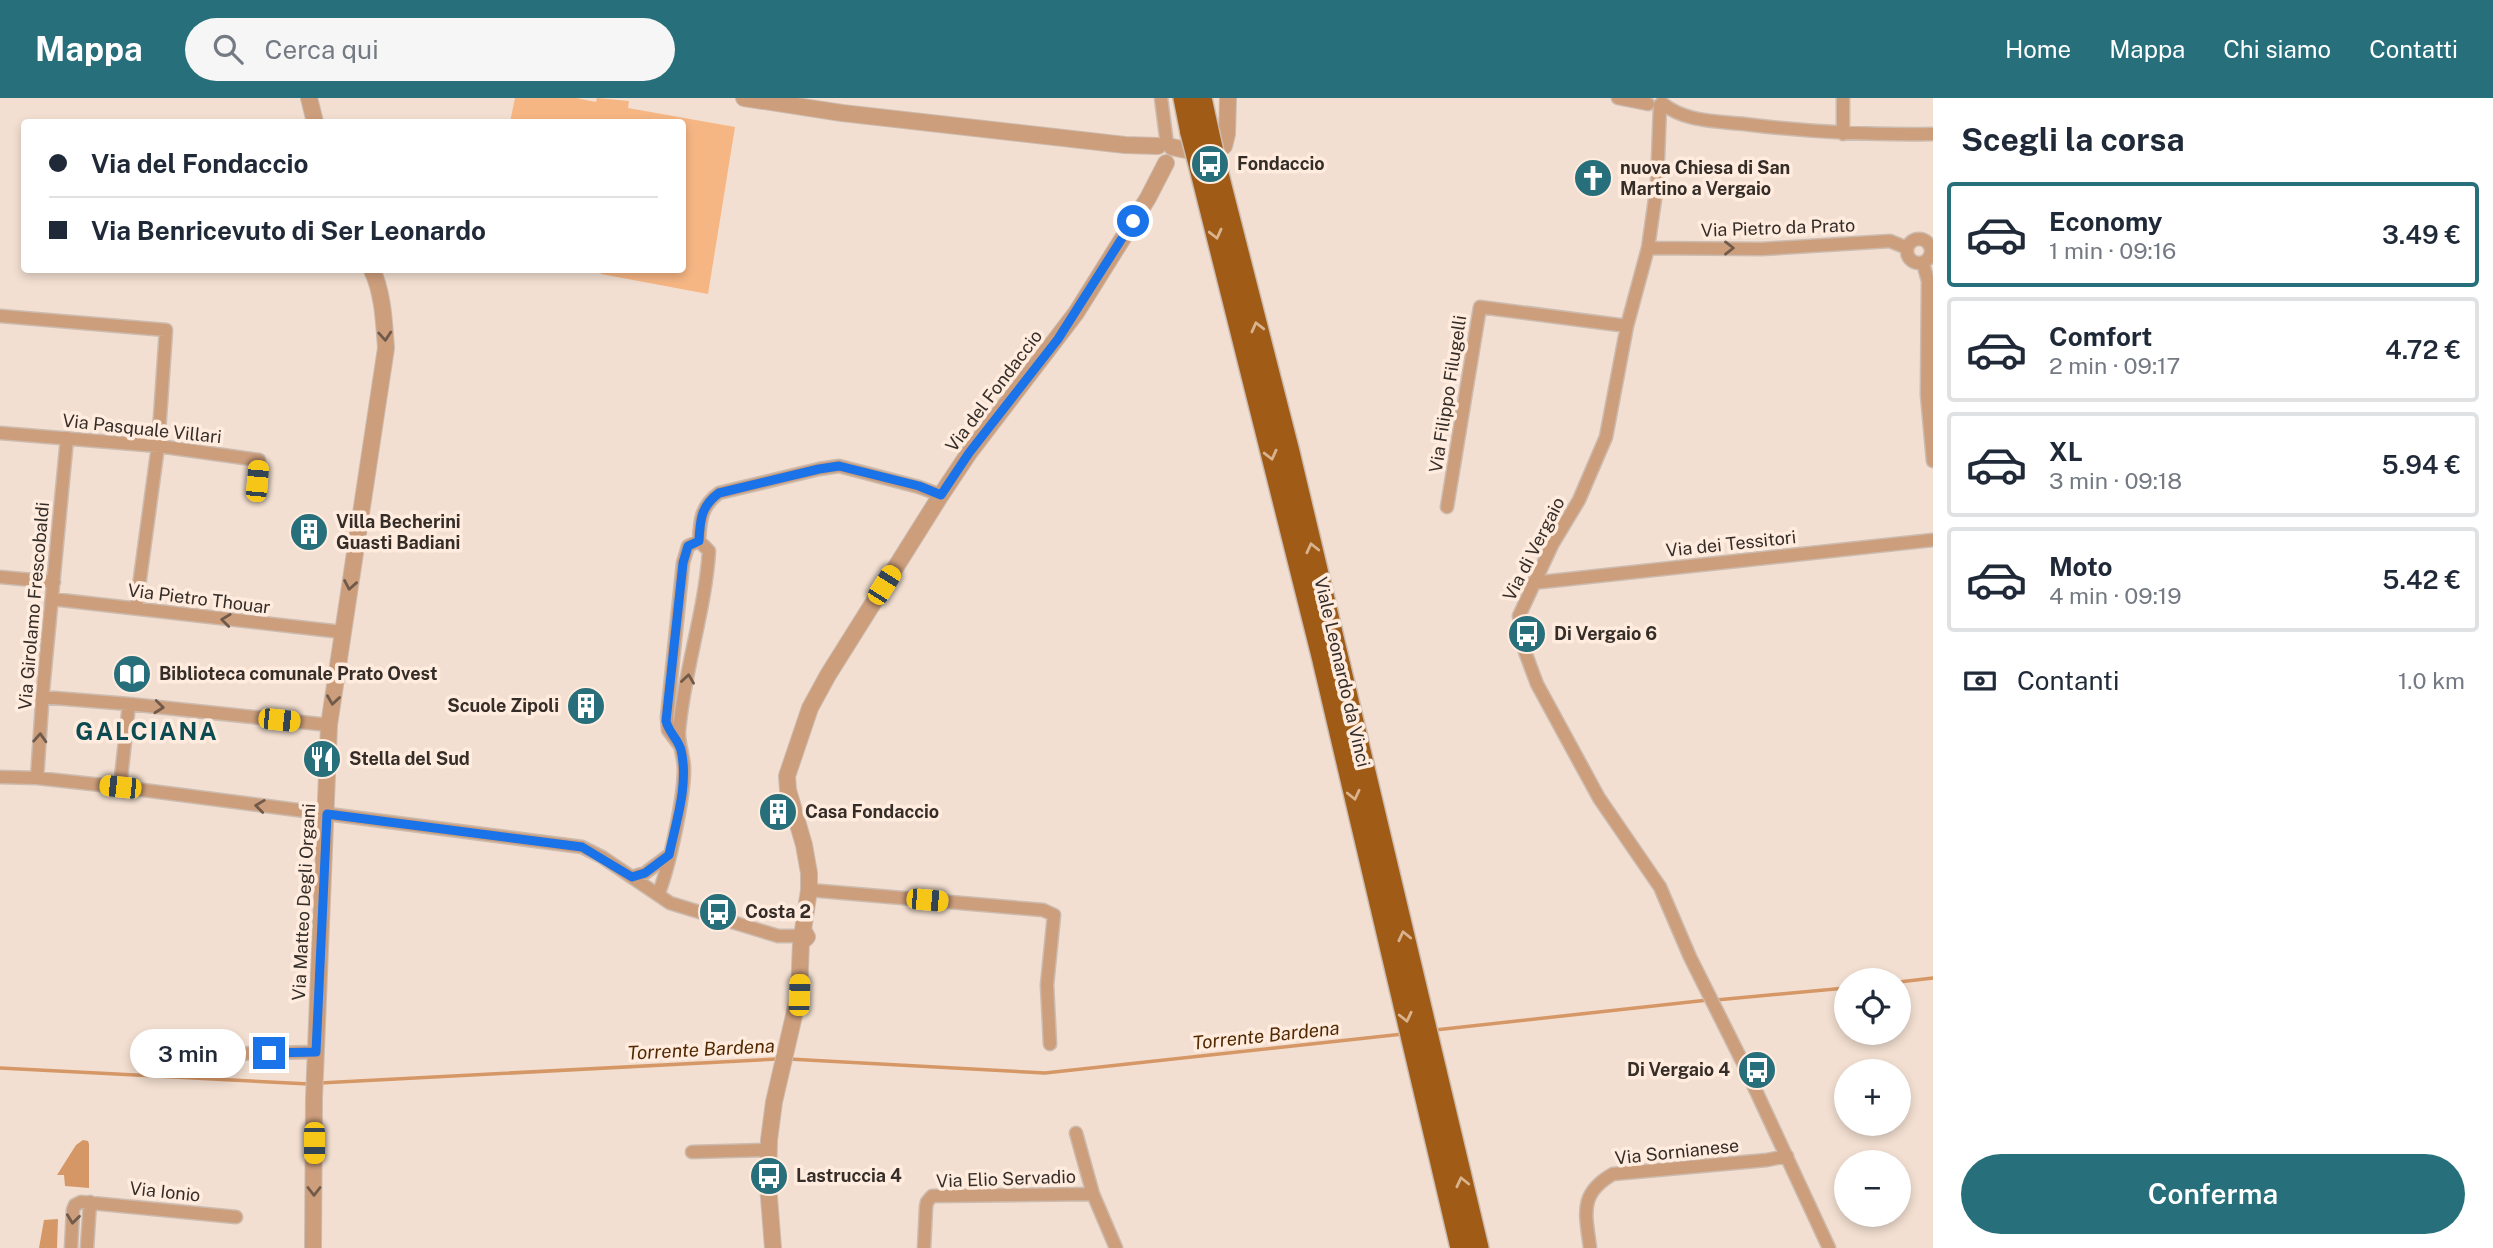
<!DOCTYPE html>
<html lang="it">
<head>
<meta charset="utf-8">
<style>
  :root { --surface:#fff; --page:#f6f6f7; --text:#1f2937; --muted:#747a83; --line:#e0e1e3; --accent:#276f7a }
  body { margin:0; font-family:"Public Sans",sans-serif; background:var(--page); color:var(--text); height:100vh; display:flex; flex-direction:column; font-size:26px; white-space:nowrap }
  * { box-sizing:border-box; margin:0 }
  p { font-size:23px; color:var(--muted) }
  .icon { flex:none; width:38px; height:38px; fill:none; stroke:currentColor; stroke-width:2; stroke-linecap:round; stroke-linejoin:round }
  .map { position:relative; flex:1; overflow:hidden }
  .details { display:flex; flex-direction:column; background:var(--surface); width:560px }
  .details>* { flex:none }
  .banner { position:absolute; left:21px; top:21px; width:665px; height:154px; border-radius:7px; box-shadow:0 4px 10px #0003; display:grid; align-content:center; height:154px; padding:0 28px; background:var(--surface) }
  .buttons { position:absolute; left:1834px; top:870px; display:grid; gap:14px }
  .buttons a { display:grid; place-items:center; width:77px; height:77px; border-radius:50%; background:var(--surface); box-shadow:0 4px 10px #0003; font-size:35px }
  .end { position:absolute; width:32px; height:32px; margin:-16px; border:9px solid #1a73e8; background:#fff; box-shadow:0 0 0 4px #fff }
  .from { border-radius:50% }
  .bubble { position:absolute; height:49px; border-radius:24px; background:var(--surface); box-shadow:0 4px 10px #0003; font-size:23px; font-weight:600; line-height:49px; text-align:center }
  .car { position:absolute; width:21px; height:42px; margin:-21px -10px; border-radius:9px; box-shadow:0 0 5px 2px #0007; background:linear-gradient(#f5c518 24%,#345 0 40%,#f5c518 0 76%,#345 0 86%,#f5c518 0) }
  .banner b { display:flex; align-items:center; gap:24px; height:66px; font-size:26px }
  .banner b+b { border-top:2px solid var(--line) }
  .banner i { width:18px; height:18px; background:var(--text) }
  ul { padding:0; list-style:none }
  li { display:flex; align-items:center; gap:21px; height:105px; margin:0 14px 10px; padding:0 14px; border:4px solid var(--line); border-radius:7px }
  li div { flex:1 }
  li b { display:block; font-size:26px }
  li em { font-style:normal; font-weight:600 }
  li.active { border-color:var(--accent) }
  li>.icon { width:63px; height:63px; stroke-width:1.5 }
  h2 { padding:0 28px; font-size:32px; line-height:84px }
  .pay { display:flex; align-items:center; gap:18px; height:77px; padding:0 28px; font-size:26px }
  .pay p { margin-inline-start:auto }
  .button { display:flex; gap:14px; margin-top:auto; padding:14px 28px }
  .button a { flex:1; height:80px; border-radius:42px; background:var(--accent); color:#fff; font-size:28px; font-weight:600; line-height:80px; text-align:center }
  header { display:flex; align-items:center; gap:42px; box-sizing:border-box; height:98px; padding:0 35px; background:var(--accent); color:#fff }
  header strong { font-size:33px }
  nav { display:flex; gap:38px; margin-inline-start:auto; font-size:24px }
  .search { width:490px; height:63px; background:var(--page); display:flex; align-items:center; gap:18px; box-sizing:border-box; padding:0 24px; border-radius:38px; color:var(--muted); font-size:26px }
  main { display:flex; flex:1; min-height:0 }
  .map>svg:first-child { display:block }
  .green { fill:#f6b684 }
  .water { fill:#d59766 }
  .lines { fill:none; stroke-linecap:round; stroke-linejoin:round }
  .stream { stroke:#d59766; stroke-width:3.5 }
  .minor-casing { stroke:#ccbbaf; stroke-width:15 }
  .tertiary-casing { stroke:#ccbbaf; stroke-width:18 }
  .trunk-casing { stroke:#ccbbaf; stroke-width:24 }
  .minor { stroke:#cc9e7c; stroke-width:12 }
  .tertiary { stroke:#cc9e7c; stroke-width:16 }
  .trunk { stroke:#a05c16; stroke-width:21 }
  .trunk-bridge-casing { stroke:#ccbbaf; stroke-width:24; stroke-linecap:butt }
  .trunk-bridge { stroke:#a05c16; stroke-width:21 }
  .oneway { stroke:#d9b28e }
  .oneway2 { stroke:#715a4a }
  .route { stroke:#1a73e8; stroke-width:9 }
  .labels { text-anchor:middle; stroke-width:7; stroke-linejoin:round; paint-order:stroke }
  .poi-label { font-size:18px; font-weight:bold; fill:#342d28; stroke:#ffecde; text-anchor:start }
  .street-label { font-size:18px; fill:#342d28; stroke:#ffecde }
  .water-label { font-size:19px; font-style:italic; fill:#522901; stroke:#ffecde }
  .district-label { font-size:24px; font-weight:bold; letter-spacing:2px; fill:#0d4b53; stroke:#ffecde }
</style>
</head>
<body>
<header>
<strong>Mappa</strong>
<div class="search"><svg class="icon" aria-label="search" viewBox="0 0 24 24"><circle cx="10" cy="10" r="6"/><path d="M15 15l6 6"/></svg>Cerca qui</div>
<nav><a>Home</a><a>Mappa</a><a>Chi siamo</a><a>Contatti</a></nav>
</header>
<main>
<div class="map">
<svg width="1933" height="1150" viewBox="0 0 1933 1150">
  <rect width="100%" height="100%" fill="#f2dfd1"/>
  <path class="green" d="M515,0h61l20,4 1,-4 32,3 -1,7 107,19 -27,167 -107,-20 -2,-4h83v-148h-172z"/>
  <path class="water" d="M83,1042l5,1 1,3v44l-24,-2 -1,-11h-7l19,-30z
    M58,1121l-1,29h-18l5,-28z"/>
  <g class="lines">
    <path class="stream" d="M1899,884l34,-4
      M1716,902l130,-12
      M1435,932l273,-30
      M789,961l256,14 358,-39
      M0,970l309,16
      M320,985l457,-24"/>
    <defs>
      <path id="minor" d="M1161,0l6,46
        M1618,0l30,6
        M1662,5c22,19 55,18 82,21 63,8 125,11 189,10
        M1660,7l-3,80 -9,63 -21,78 -21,111 -27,63 -27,45 -33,71 5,33 13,35 62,114 61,89 30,70 53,106 86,185
        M1843,36v-36
        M1907 153a12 12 0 1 1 24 0a12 12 0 1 1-24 0Z
        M1648,150l114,1 128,-8 17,7
        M1923,165l5,18 -1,114 6,66
        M0,218l166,14 -8,116 -22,162
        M0,335l158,13 101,14 -2,21
        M1447,409l33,-200 147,19
        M699,443c1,-21 2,-35 20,-48l100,-24 20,-3 80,21 22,8
        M0,479l54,5
        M1532,485l401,-43
        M52,501l290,33
        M42,599l87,7 200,21
        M680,648l-12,-16 -1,-13 16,-154 5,-17 11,-5
        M0,679l37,1 83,9 462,60 20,10 68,46 108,33h16
        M37,680l6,-88 24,-252
        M120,689l9,-83
        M632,779l13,-4 24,-18
        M809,792l234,20 11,5 -7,70 3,59
        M658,797c11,-27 26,-97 26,-126 0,-13 -6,-25 -5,-38 5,-60 26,-119 30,-180l-10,-10
        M145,950l78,6 93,-2
        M1076,1035l17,61 23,54
        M692,1054l76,-2
        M71,1150l2,-38 2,-5 6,-3 155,15
        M87,1150l3,-46
        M924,1150l2,-41 1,-5 5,-6 161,-2
        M1590,1150c-4,-34 -12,-54 23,-74l154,-14 20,-4"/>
      <path id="tertiary" d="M309,0l6,24
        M744,0l98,15 283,32 33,1
        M1172,49c16,4 38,8 52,-1l3,-12 1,-36
        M313,1150l1,-150 15,-373 57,-377c-2,-26 -3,-55 -14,-78
        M773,1150l-5,-63 1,-45 5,-38 25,-108 2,-52 6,-5 -4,-7 6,-40v-17l-5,-28 -16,-55 -1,-14 23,-68 18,-33 113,-180 28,-42 107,-140 72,-115 18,-35"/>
      <path id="trunk" d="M1184,0l7,35
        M1201,0l7,32
        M1200,70l122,488 139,592
        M1217,72l72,282 189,796"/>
    </defs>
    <use href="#minor" class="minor-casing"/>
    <use href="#tertiary" class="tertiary-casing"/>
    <use href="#trunk" class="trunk-casing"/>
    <use href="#minor" class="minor"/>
    <use href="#tertiary" class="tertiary"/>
    <use href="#trunk" class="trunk"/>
    <defs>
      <path id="trunk-bridge" d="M1208,32l9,40
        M1191,35l9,35"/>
    </defs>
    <use href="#trunk-bridge" class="trunk-bridge-casing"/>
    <use href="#trunk-bridge" class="trunk-bridge"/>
  </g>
  <defs><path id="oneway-chevron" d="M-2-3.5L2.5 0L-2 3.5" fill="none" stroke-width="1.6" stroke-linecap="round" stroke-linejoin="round" transform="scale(1.75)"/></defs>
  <g class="oneway">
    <use href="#oneway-chevron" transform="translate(1216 136) rotate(76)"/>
    <use href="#oneway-chevron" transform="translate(1257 229) rotate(-104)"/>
    <use href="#oneway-chevron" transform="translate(1271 357) rotate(76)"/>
    <use href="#oneway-chevron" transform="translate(1312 450) rotate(-103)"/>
    <use href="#oneway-chevron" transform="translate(1354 697) rotate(77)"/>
    <use href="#oneway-chevron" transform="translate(1404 838) rotate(-103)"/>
    <use href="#oneway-chevron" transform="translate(1406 919) rotate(77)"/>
    <use href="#oneway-chevron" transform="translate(1462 1084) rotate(-103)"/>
  </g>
  <g class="oneway2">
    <use href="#oneway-chevron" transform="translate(1729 150)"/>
    <use href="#oneway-chevron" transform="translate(385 238) rotate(86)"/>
    <use href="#oneway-chevron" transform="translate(350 487) rotate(100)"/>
    <use href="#oneway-chevron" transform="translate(226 522) rotate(-173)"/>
    <use href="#oneway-chevron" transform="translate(688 581) rotate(-82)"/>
    <use href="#oneway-chevron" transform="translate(333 602) rotate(98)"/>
    <use href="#oneway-chevron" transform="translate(159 609) rotate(6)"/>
    <use href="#oneway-chevron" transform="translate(40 640) rotate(-87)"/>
    <use href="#oneway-chevron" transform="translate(260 708) rotate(-173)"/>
    <use href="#oneway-chevron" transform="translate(314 1093) rotate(90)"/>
    <use href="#oneway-chevron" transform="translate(73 1121) rotate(97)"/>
  </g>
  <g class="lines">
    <path class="route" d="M269,955l47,-1 11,-238 255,33 50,30 13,-4 24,-18c7,-33 20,-71 12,-105 -3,-11 -12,-17 -15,-29l17,-158 5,-17 11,-5c1,-21 2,-35 20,-48l100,-24 20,-3 80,20 22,9 28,-42 89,-114 75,-118"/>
  </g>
  <defs>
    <symbol id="bus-disc" viewBox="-11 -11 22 22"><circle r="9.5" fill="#276f7a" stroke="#ffecde"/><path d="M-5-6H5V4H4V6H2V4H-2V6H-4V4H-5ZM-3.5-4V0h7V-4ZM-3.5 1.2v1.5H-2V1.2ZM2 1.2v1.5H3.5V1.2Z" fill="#fff"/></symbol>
    <symbol id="church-disc" viewBox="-11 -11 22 22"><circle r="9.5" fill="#276f7a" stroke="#ffecde"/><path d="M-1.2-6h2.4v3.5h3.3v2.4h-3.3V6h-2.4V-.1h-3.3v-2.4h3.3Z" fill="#fff"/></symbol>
    <symbol id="building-disc" viewBox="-11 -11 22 22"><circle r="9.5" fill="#276f7a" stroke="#ffecde"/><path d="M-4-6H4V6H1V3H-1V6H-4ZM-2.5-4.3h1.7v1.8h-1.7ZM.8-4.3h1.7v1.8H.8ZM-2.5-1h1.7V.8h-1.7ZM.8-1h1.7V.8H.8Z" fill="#fff"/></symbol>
    <symbol id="library-disc" viewBox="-11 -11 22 22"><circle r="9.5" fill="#276f7a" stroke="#ffecde"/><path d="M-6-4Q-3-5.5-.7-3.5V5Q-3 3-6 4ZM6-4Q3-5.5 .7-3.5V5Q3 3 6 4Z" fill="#fff"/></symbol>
    <symbol id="restaurant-disc" viewBox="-11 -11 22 22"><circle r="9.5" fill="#276f7a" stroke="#ffecde"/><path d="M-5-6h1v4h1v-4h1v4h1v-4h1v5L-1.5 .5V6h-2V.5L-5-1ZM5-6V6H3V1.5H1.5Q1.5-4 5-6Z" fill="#fff"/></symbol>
  </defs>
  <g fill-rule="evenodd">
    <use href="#bus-disc" x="1188" y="44" width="44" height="44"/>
    <use href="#church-disc" x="1571" y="58" width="44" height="44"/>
    <use href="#building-disc" x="287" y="412" width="44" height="44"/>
    <use href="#bus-disc" x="1505" y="514" width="44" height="44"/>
    <use href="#library-disc" x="110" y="554" width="44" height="44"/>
    <use href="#building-disc" x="564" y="586" width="44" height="44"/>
    <use href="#restaurant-disc" x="300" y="639" width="44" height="44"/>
    <use href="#building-disc" x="756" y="692" width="44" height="44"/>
    <use href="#bus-disc" x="696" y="792" width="44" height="44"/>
    <use href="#bus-disc" x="1735" y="950" width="44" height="44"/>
    <use href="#bus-disc" x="747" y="1056" width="44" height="44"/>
  </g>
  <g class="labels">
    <g class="poi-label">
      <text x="1237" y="72">Fondaccio</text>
      <text x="1620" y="76">nuova Chiesa di San<tspan x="1620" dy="21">Martino a Vergaio</tspan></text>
      <text x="336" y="430">Villa Becherini<tspan x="336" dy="21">Guasti Badiani</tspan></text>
      <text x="1554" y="542">Di Vergaio 6</text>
      <text x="159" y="582">Biblioteca comunale Prato Ovest</text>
      <text x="559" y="614" text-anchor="end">Scuole Zipoli</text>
      <text x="349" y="667">Stella del Sud</text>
      <text x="805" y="720">Casa Fondaccio</text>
      <text x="745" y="820">Costa 2</text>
      <text x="1730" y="978" text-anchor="end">Di Vergaio 4</text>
      <text x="796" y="1084">Lastruccia 4</text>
    </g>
    <g class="street-label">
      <text transform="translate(1778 130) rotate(-2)" y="6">Via Pietro da Prato</text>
      <text transform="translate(994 293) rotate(-53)" y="6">Via del Fondaccio</text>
      <text transform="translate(1448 296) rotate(-81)" y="6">Via Filippo Filugelli</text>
      <text transform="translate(142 331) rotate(6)" y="6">Via Pasquale Villari</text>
      <text transform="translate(1731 446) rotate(-6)" y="6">Via dei Tessitori</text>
      <text transform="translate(1534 451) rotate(-63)" y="6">Via di Vergaio</text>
      <text transform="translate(199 501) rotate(7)" y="6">Via Pietro Thouar</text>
      <text transform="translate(34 508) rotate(-85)" y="6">Via Girolamo Frescobaldi</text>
      <text transform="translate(1342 574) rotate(77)" y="6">Viale Leonardo da Vinci</text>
      <text transform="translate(304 804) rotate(-87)" y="6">Via Matteo Degli Organi</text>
      <text transform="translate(1677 1054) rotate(-6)" y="6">Via Sornianese</text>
      <text transform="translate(1006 1081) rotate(-2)" y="6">Via Elio Servadio</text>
      <text transform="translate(165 1094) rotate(6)" y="6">Via Ionio</text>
    </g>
    <g class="water-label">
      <text transform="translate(1266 937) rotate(-6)" y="7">Torrente Bardena</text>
      <text transform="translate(701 951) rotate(-3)" y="7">Torrente Bardena</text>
    </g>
    <g class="district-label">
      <text x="147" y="642">GALCIANA</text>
    </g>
  </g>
</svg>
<div class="buttons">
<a><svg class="icon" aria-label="locate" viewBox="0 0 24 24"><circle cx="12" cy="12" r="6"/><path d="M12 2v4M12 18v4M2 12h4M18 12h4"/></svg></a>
<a>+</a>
<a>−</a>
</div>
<i class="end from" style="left:1133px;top:123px"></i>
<i class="end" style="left:269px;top:955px"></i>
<div class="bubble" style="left:130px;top:931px;width:116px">3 min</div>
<i class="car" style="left:257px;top:383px;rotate:5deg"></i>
<i class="car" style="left:884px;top:487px;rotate:32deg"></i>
<i class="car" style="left:279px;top:622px;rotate:96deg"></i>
<i class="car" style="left:120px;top:689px;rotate:276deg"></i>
<i class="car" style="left:927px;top:802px;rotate:95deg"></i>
<i class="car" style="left:799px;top:897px;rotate:2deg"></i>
<i class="car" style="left:314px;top:1045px;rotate:180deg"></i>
<div class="banner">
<b><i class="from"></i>Via del Fondaccio</b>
<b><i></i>Via Benricevuto di Ser Leonardo</b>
</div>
</div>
<section class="details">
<h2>Scegli la corsa</h2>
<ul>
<li class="active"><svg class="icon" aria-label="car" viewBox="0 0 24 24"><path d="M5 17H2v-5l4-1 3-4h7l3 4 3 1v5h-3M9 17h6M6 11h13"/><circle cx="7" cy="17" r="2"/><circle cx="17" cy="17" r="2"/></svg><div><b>Economy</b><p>1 min · 09:16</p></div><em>3.49 €</em></li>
<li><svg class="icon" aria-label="car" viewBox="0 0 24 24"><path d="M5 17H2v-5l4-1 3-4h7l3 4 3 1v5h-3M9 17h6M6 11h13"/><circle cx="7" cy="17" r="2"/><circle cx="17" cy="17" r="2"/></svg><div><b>Comfort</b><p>2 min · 09:17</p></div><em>4.72 €</em></li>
<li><svg class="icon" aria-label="car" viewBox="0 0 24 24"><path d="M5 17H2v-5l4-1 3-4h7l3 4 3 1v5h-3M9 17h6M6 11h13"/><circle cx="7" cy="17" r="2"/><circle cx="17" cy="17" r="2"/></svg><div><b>XL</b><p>3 min · 09:18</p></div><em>5.94 €</em></li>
<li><svg class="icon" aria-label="car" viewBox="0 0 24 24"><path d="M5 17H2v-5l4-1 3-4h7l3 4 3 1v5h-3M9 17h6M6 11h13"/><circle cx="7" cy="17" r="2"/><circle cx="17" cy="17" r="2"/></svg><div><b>Moto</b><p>4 min · 09:19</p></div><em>5.42 €</em></li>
</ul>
<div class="pay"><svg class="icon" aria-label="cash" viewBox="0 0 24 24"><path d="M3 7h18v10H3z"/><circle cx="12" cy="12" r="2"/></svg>Contanti<p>1.0 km</p></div>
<div class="button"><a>Conferma</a></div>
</section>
</main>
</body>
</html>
